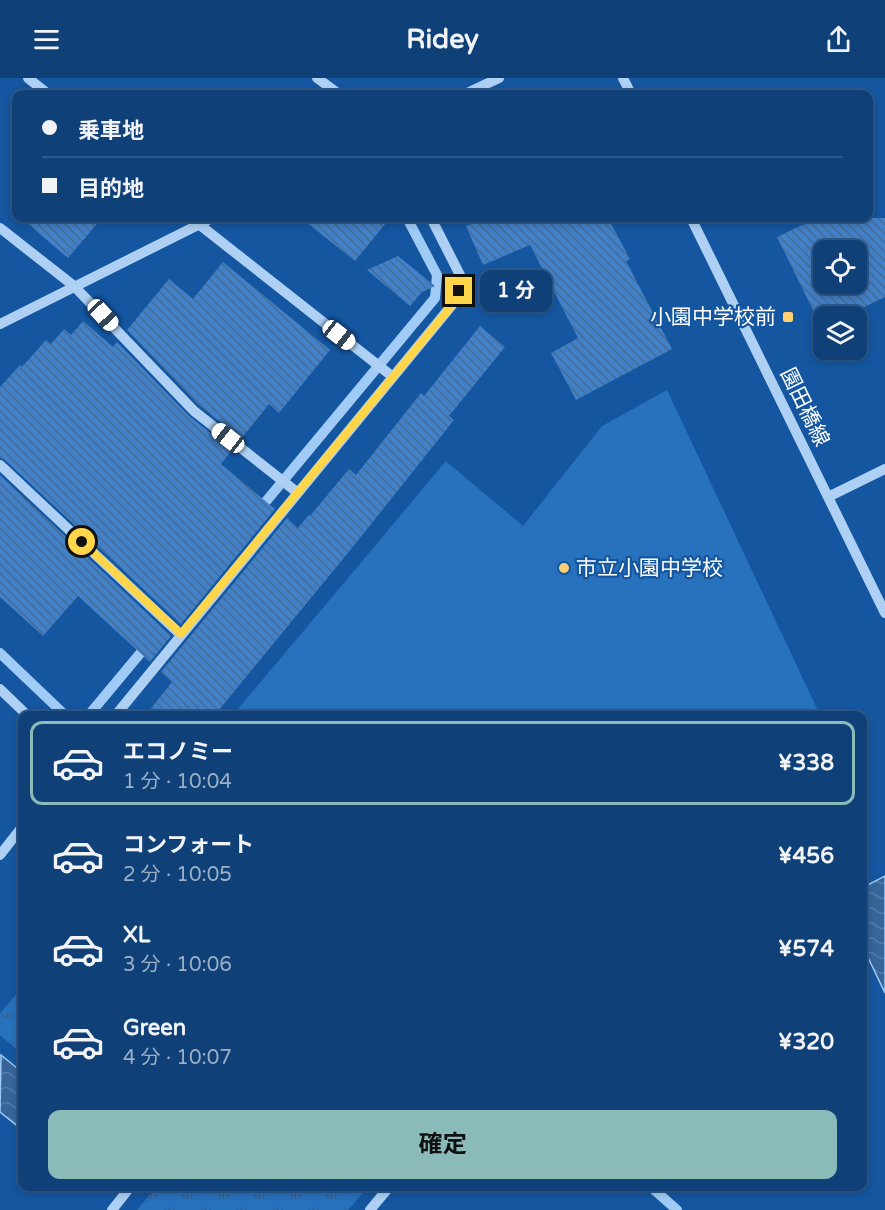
<!DOCTYPE html>
<html lang="ja">
<head>
<meta charset="utf-8">
<style>
  :root { --surface:#0f4078; --page:#1d4b80; --text:#f1f3f6; --muted:#9bafc6; --line:#2f598a; --accent:#8bbbb9 }
  body { margin:0; font-family:"Varela Round","Noto Sans JP",sans-serif; background:var(--page); color:var(--text); height:100vh; display:flex; flex-direction:column; font-size:22px; white-space:nowrap }
  * { box-sizing:border-box; margin:0 }
  p { font-size:20px; color:var(--muted) }
  .icon { flex:none; width:33px; height:33px; fill:none; stroke:currentColor; stroke-width:2; stroke-linecap:round; stroke-linejoin:round }
  .map { position:relative; flex:1; overflow:hidden }
  .sheet { position:absolute; left:18px; top:633px; width:849px; height:480px; display:flex; flex-direction:column; background:var(--surface); border-radius:12px; box-shadow:0 3px 9px #0003,0 0 0 2px var(--line) }
  .sheet>* { flex:none }
  .top-card { position:absolute; left:12px; top:12px; width:861px; height:132px; border-radius:12px; box-shadow:0 3px 9px #0003,0 0 0 2px var(--line); display:grid; align-content:center; height:132px; padding:0 30px; background:var(--surface) }
  .buttons { position:absolute; left:813px; top:162px; display:grid; gap:12px }
  .buttons a { display:grid; place-items:center; width:54px; height:54px; border-radius:12px; background:var(--surface); box-shadow:0 3px 9px #0003,0 0 0 2px var(--line); font-size:30px }
  .end { position:absolute; width:27px; height:27px; margin:-14px; border:8px solid #ffd54a; background:#111; box-shadow:0 0 0 3px #111 }
  .from { border-radius:50% }
  .bubble { position:absolute; height:42px; border-radius:12px; background:var(--surface); box-shadow:0 3px 9px #0003,0 0 0 2px var(--line); font-size:20px; font-weight:700; line-height:42px; text-align:center }
  .car { position:absolute; width:18px; height:36px; margin:-18px -9px; border-radius:8px; box-shadow:0 0 4px 2px #0007; background:linear-gradient(#fff 24%,#345 0 40%,#fff 0 76%,#345 0 86%,#fff 0) }
  .top-card b { display:flex; align-items:center; gap:21px; height:57px; font-size:22px }
  .top-card b+b { border-top:2px solid var(--line) }
  .top-card i { width:15px; height:15px; background:var(--text) }
  ul { padding:10px 0 0; list-style:none }
  li { display:flex; align-items:center; gap:18px; height:84px; margin:0 12px 9px; padding:0 18px; border:3px solid transparent; border-radius:12px }
  li div { flex:1 }
  li b { display:block; font-size:22px }
  li em { font-style:normal; font-weight:700 }
  li.selected { border-color:var(--accent) }
  li>.icon { width:54px; height:54px; stroke-width:1.5 }
  .action { display:flex; gap:12px; margin-top:auto; padding:12px 30px }
  .action a { flex:1; height:69px; border-radius:12px; background:var(--accent); color:#111; font-size:24px; font-weight:700; line-height:69px; text-align:center }
  header { display:flex; justify-content:space-between; align-items:center; height:78px; padding:0 30px; background:var(--surface); font-size:27px; font-weight:700 }
  .map>svg:first-child { display:block }
  .park { fill:url(#park-tufts) }
  .pitch { fill:#2871bd }
  .water { fill:url(#water-waves); stroke:#a0cbf6; stroke-width:1.5 }
  .lines { fill:none; stroke-linecap:round; stroke-linejoin:round }
  .stream { stroke:#a0cbf6; stroke-width:10 }
  .building { fill:url(#building-back-hatch); fill-rule:evenodd }
  .minor { stroke:#add0f4; stroke-width:10 }
  .route { stroke:#ffd54a; stroke-width:8 }
  .poi-dot { fill:#ffd170; stroke:#1456a0; stroke-width:2 }
  .labels { text-anchor:middle; stroke-width:4.5; stroke-linejoin:round; paint-order:stroke }
  .poi-label { font-size:21px; fill:#fff; stroke:#1456a0; text-anchor:end }
  .street-label { font-size:21px; fill:#fff; stroke:#1456a0 }
</style>
</head>
<body>
<header><svg class="icon" aria-label="menu" viewBox="0 0 24 24"><path d="M4 6h16M4 12h16M4 18h16"/></svg>Ridey<svg class="icon" aria-label="share" viewBox="0 0 24 24"><path d="M12 15V3M7 8l5-5 5 5M5 13v7h14v-7"/></svg></header>
<div class="map">
<svg width="885" height="1132" viewBox="0 0 885 1132">
  <defs>
    <pattern id="park-tufts" width="24" height="20" patternUnits="userSpaceOnUse" patternTransform="scale(1.5)"><rect width="24" height="20" fill="#2871bd"/><path d="M3 7l-1-3M5 7V3M7 7l1-3M15 17l-1-3M17 17v-4M19 17l1-3" fill="none" stroke="#3c5d7f"/></pattern>
    <pattern id="water-waves" width="16" height="10" patternUnits="userSpaceOnUse" patternTransform="scale(1.5)"><rect width="16" height="10" fill="#37659a"/><path d="M0 5q4-4 8 0t8 0" fill="none" stroke="#557ca9"/></pattern>
    <pattern id="building-back-hatch" width="6" height="6" patternUnits="userSpaceOnUse" patternTransform="scale(1.5)"><rect width="6" height="6" fill="#4281c7"/><path d="M-1 5l2 2M0 0l6 6M5-1l2 2" fill="none" stroke="#466c96"/></pattern>
  </defs>
  <rect width="100%" height="100%" fill="#1456a0"/>
  <path class="park" d="M22,909v67l-22,-19v-21z
    M157,1108h211v1l-20,23h-211z"/>
  <path class="pitch" d="M667,312l153,325h-587l213,-254 77,65 79,-100z"/>
  <path class="water" d="M885,798v117l-22,-46 -1,-59z
    M1,977l21,17v52l-2,4 -20,-16z"/>
  <g class="lines">
    <path class="stream" d="M258,433l177,-213 2,-23 -30,-57
      M0,575l66,63
      M88,638l60,-72
      M650,1108l27,24"/>
  </g>
  <path class="building" d="M21,140h81l-34,40z
    M301,140h89l-35,43z
    M485,140h123l22,41 -4,2 46,88 -96,51 -25,-47 27,-15 -48,-93 -47,20 -17,-39z
    M817,140h68v79l-39,19h-30l-39,-79zM824,172h32v34h-32z
    M398,178l37,30 -13,6 -12,14 -43,-36z
    M223,184l107,88 -51,63 -10,-9 -28,35 -42,-34 -72,-75 42,-51 24,20z
    M83,243l30,26 4,-5 72,74 43,34 -11,14 54,45 -94,115 -176,-164 -5,-2v-71l20,-22 2,2 24,-27 5,4 13,-15 7,6z
    M480,248l25,21 -56,69 5,4 -102,128 -138,168h-69l27,-34 -11,-10 126,-154 11,10 11,-13 1,1 39,-47 7,6 65,-82 3,3z
    M0,397l171,161 -21,26 -72,-66 -35,40 -43,-39z"/>
  <g class="lines">
    <path class="minor" d="M28,0l20,16
      M317,0l22,16
      M623,0l8,16
      M465,16l34,-16
      M191,140l202,159
      M691,140l194,395
      M0,150l74,58 120,125 104,82
      M0,246l212,-106
      M0,387l181,170
      M828,419l57,-28
      M0,611l28,27
      M115,638l337,-411 7,-14 1,-16 -29,-57
      M0,777l22,-28
      M112,1132l19,-24
      M370,1132l20,-24"/>
  </g>
  <g class="lines">
    <path class="route" d="M82,464l99,92 271,-329 7,-14"/>
  </g>
  <g class="poi-dot">
    <rect x="782" y="233" width="12" height="12" rx="3"/>
    <circle cx="564" cy="490" r="6"/>
  </g>
  <g class="labels">
    <g class="poi-label">
      <text x="776" y="246">小園中学校前</text>
      <text x="576" y="497" text-anchor="start">市立小園中学校</text>
    </g>
    <g class="street-label">
      <text transform="translate(805 329) rotate(64)" y="7">園田橋線</text>
    </g>
  </g>
</svg>
<div class="buttons">
<a><svg class="icon" aria-label="locate" viewBox="0 0 24 24"><circle cx="12" cy="12" r="6"/><path d="M12 2v4M12 18v4M2 12h4M18 12h4"/></svg></a>
<a><svg class="icon" aria-label="layers" viewBox="0 0 24 24"><path d="M12 4l9 5-9 5-9-5zM3 14l9 5 9-5"/></svg></a>
</div>
<i class="end from" style="left:82px;top:464px"></i>
<i class="end" style="left:459px;top:213px"></i>
<div class="bubble" style="left:480px;top:192px;width:72px">1 分</div>
<i class="car" style="left:103px;top:237px;rotate:137deg"></i>
<i class="car" style="left:339px;top:257px;rotate:128deg"></i>
<i class="car" style="left:228px;top:360px;rotate:308deg"></i>
<div class="top-card">
<b><i class="from"></i>乗車地</b>
<b><i></i>目的地</b>
</div>
<section class="sheet">
<ul>
<li class="selected"><svg class="icon" aria-label="car" viewBox="0 0 24 24"><path d="M5 17H2v-5l4-1 3-4h7l3 4 3 1v5h-3M9 17h6M6 11h13"/><circle cx="7" cy="17" r="2"/><circle cx="17" cy="17" r="2"/></svg><div><b>エコノミー</b><p>1 分 · 10:04</p></div><em>¥338</em></li>
<li><svg class="icon" aria-label="car" viewBox="0 0 24 24"><path d="M5 17H2v-5l4-1 3-4h7l3 4 3 1v5h-3M9 17h6M6 11h13"/><circle cx="7" cy="17" r="2"/><circle cx="17" cy="17" r="2"/></svg><div><b>コンフォート</b><p>2 分 · 10:05</p></div><em>¥456</em></li>
<li><svg class="icon" aria-label="car" viewBox="0 0 24 24"><path d="M5 17H2v-5l4-1 3-4h7l3 4 3 1v5h-3M9 17h6M6 11h13"/><circle cx="7" cy="17" r="2"/><circle cx="17" cy="17" r="2"/></svg><div><b>XL</b><p>3 分 · 10:06</p></div><em>¥574</em></li>
<li><svg class="icon" aria-label="car" viewBox="0 0 24 24"><path d="M5 17H2v-5l4-1 3-4h7l3 4 3 1v5h-3M9 17h6M6 11h13"/><circle cx="7" cy="17" r="2"/><circle cx="17" cy="17" r="2"/></svg><div><b>Green</b><p>4 分 · 10:07</p></div><em>¥320</em></li>
</ul>
<div class="action"><a>確定</a></div>
</section>
</div>
</body>
</html>
